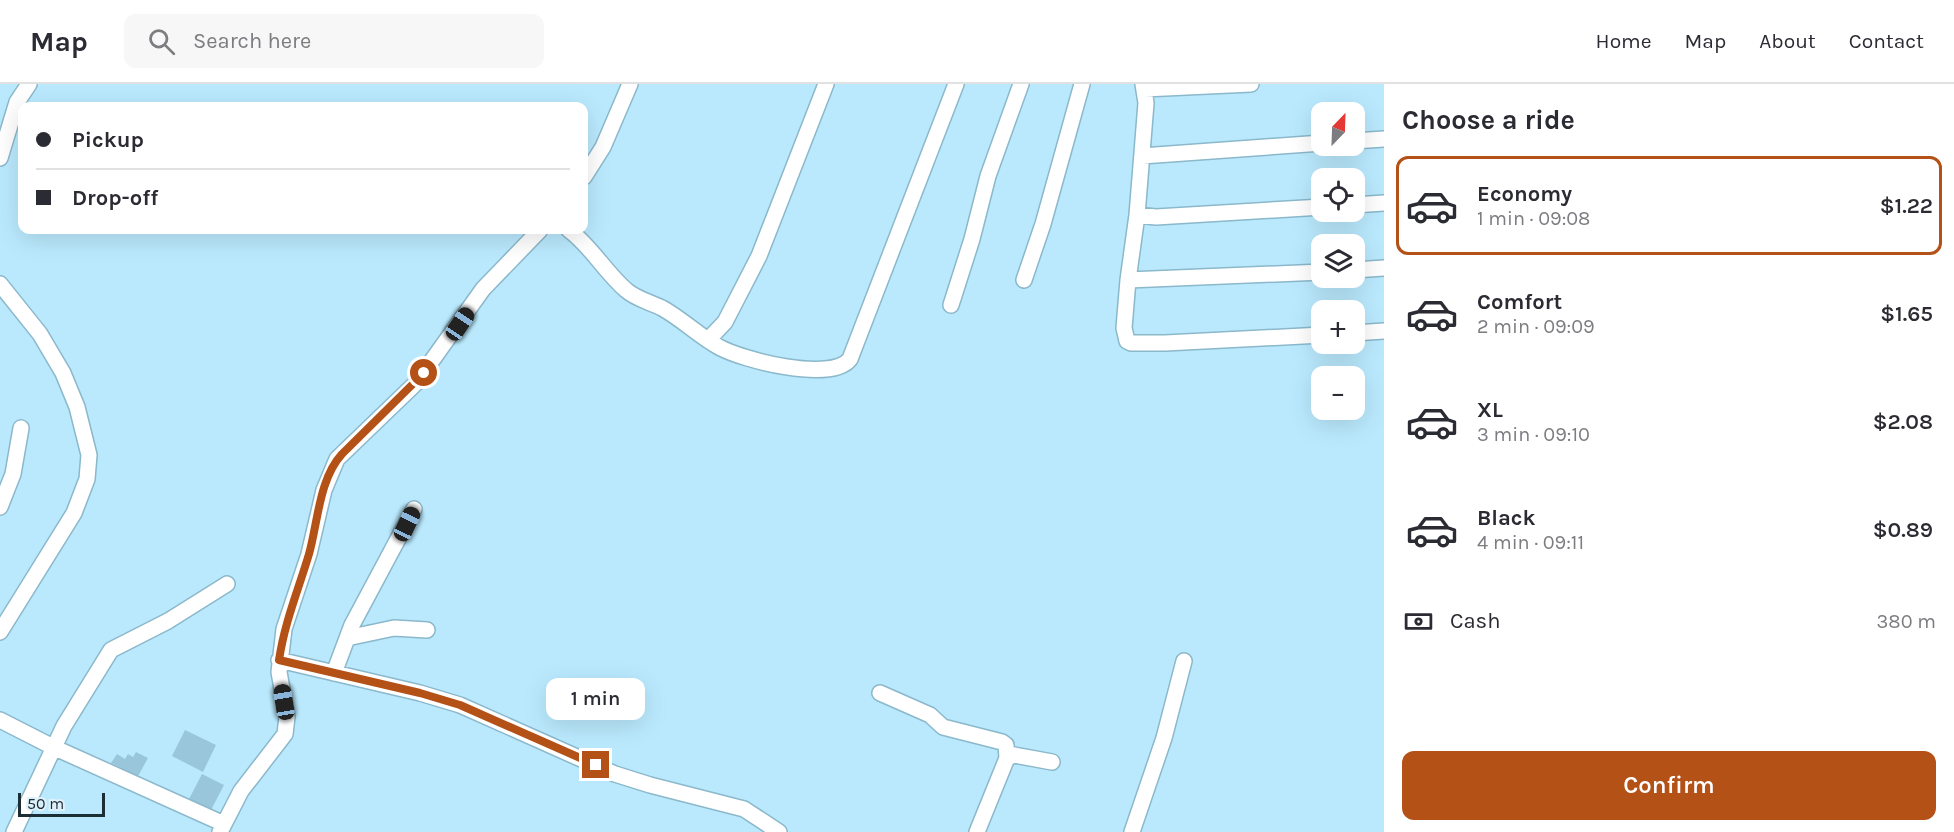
<!DOCTYPE html>
<html lang="en">
<head>
<meta charset="utf-8">
<style>
  :root { --surface:#fff; --page:#f7f7f7; --text:#2b2b33; --muted:#7c7c81; --line:#e1e1e2; --accent:#b35116 }
  body { margin:0; font-family:Karla,sans-serif; background:var(--page); color:var(--text); height:100vh; display:flex; flex-direction:column; font-size:22px; white-space:nowrap }
  * { box-sizing:border-box; margin:0 }
  p { font-size:20px; color:var(--muted) }
  .icon { flex:none; width:33px; height:33px; fill:none; stroke:currentColor; stroke-width:2; stroke-linecap:round; stroke-linejoin:round }
  .map { position:relative; flex:1; overflow:hidden }
  .side { display:flex; flex-direction:column; background:var(--surface); width:570px }
  .side>* { flex:none }
  .top-card { position:absolute; left:18px; top:18px; width:570px; height:132px; border-radius:12px; box-shadow:0 6px 24px #0002; display:grid; align-content:center; height:132px; padding:0 18px; background:var(--surface) }
  .needle { width:39px; rotate:23deg }
  .tools { position:absolute; left:1311px; top:18px; display:grid; gap:12px }
  .tools a { display:grid; place-items:center; width:54px; height:54px; border-radius:12px; background:var(--surface); box-shadow:0 6px 24px #0002; font-size:30px }
  .scale { position:absolute; left:18px; bottom:15px; width:87px; box-sizing:border-box; padding-left:6px; border:3px solid #1b2d35; border-top:0; font-size:16px; line-height:21px; white-space:nowrap; color:#1b2d35; -webkit-text-stroke:4px #dff1fa; paint-order:stroke }
  .end { position:absolute; width:27px; height:27px; margin:-14px; border:8px solid #b35116; background:#fff; box-shadow:0 0 0 3px #fff }
  .from { border-radius:50% }
  .bubble { position:absolute; height:42px; border-radius:12px; background:var(--surface); box-shadow:0 6px 24px #0002; font-size:20px; font-weight:600; line-height:42px; text-align:center }
  .car { position:absolute; width:18px; height:36px; margin:-18px -9px; border-radius:8px; box-shadow:0 0 4px 2px #0007; background:linear-gradient(#222 24%,#8ab4d8 0 40%,#222 0 76%,#8ab4d8 0 86%,#222 0) }
  .top-card b { display:flex; align-items:center; gap:21px; height:57px; font-size:22px }
  .top-card b+b { border-top:2px solid var(--line) }
  .top-card i { width:15px; height:15px; background:var(--text) }
  ul { padding:0; list-style:none }
  li { display:flex; align-items:center; gap:18px; height:99px; margin:0 12px 9px; padding:0 6px; border:3px solid transparent; border-radius:12px }
  li div { flex:1 }
  li b { display:block; font-size:22px }
  li em { font-style:normal; font-weight:600 }
  li.current { border-color:var(--accent) }
  li>.icon { width:54px; height:54px; stroke-width:1.5 }
  h2 { padding:0 18px; font-size:27px; line-height:72px }
  .pay { display:flex; align-items:center; gap:15px; height:66px; padding:0 18px; font-size:22px }
  .pay p { margin-inline-start:auto }
  .button { display:flex; gap:12px; margin-top:auto; padding:12px 18px }
  .button a { flex:1; height:69px; border-radius:12px; background:var(--accent); color:#fff; font-size:24px; font-weight:600; line-height:69px; text-align:center }
  header { display:flex; align-items:center; gap:36px; box-sizing:border-box; height:84px; padding:0 30px; background:var(--surface); border-bottom:2px solid var(--line) }
  header strong { font-size:28px }
  nav { display:flex; gap:33px; margin-inline-start:auto; font-size:21px }
  .search { width:420px; height:54px; background:var(--page); display:flex; align-items:center; gap:15px; box-sizing:border-box; padding:0 21px; border-radius:12px; color:var(--muted); font-size:22px }
  main { display:flex; flex:1; min-height:0 }
  .map>svg:first-child { display:block }
  .building { fill:#99c6da }
  .lines { fill:none; stroke-linecap:round; stroke-linejoin:round }
  .minor-casing { stroke:#8bb8cb; stroke-width:18 }
  .minor { stroke:#fff; stroke-width:15 }
  .route { stroke:#b35116; stroke-width:8 }
</style>
</head>
<body>
<header>
<strong>Map</strong>
<div class="search"><svg class="icon" aria-label="search" viewBox="0 0 24 24"><circle cx="10" cy="10" r="6"/><path d="M15 15l6 6"/></svg>Search here</div>
<nav><a>Home</a><a>Map</a><a>About</a><a>Contact</a></nav>
</header>
<main>
<div class="map">
<svg width="1384" height="748" viewBox="0 0 1384 748">
  <rect width="100%" height="100%" fill="#bae9fd"/>
  <path class="building" d="M185,646l31,15 -13,27 -31,-16z
    M136,668l12,6 -11,20 -8,-5 -2,4 -8,-4 2,-5 -10,-5 6,-9 8,5 3,-5 5,3z
    M202,690l22,11 -13,25 -22,-11z"/>
  <g class="lines">
    <defs>
      <path id="minor" d="M1143,0l3,19 -9,112 -9,65 -4,48 3,13 4,2h34l157,-8
        M1144,5l107,-5
        M1354,57l30,-2
        M1142,72l180,-13
        M0,74l17,-56 12,-18
        M584,93l19,-30 27,-63
        M1354,121l30,-2
        M1137,131l19,2 166,-10
        M569,146c22,16 36,42 57,60 10,9 24,12 36,18 20,11 37,28 57,39 23,13 113,36 131,12l106,-275
        M1354,186l30,-2
        M1024,196l19,-56 39,-140
        M1128,196l194,-8
        M0,200l40,50 23,39 14,34 12,48 -2,24 -13,34 -74,119
        M951,221l21,-66 16,-63 33,-92
        M1354,249l30,-2
        M708,256l17,-18 34,-66 67,-172
        M0,423l13,-33 8,-46
        M347,554l47,-10 33,2
        M279,576l141,33 40,12 155,69 35,11 94,24 35,23
        M334,589l18,-48 62,-116
        M880,609l50,22 13,12 59,15 4,3 1,13
        M0,636l53,27 171,77
        M14,748l50,-106 47,-76 57,-29 59,-37
        M220,748l21,-41 44,-57 2,-17 -8,-45 5,-43 25,-75 15,-64 13,-31 79,-76 67,-94 57,-59
        M977,748l30,-74 7,-3 38,7
        M1132,748l32,-94 20,-77"/>
    </defs>
    <use href="#minor" class="minor-casing"/>
    <use href="#minor" class="minor"/>
  </g>
  <g class="lines">
    <path class="route" d="M424,289l-82,81c-23,25 -24,68 -33,100 -11,37 -24,67 -30,106l141,33 40,12 136,60"/>
  </g>
</svg>
<div class="tools">
<a><svg class="needle" viewBox="-14 -14 28 28"><path d="M0-13l5 13h-10z" fill="#e53935"/><path d="M0 13l5-13h-10z" fill="#7c7c81"/></svg></a>
<a><svg class="icon" aria-label="locate" viewBox="0 0 24 24"><circle cx="12" cy="12" r="6"/><path d="M12 2v4M12 18v4M2 12h4M18 12h4"/></svg></a>
<a><svg class="icon" aria-label="layers" viewBox="0 0 24 24"><path d="M12 4l9 5-9 5-9-5zM3 14l9 5 9-5"/></svg></a>
<a>+</a>
<a>−</a>
</div>
<div class="scale">50 m</div>
<i class="end from" style="left:424px;top:289px"></i>
<i class="end" style="left:596px;top:681px"></i>
<div class="bubble" style="left:546px;top:594px;width:99px">1 min</div>
<i class="car" style="left:460px;top:240px;rotate:34deg"></i>
<i class="car" style="left:407px;top:440px;rotate:25deg"></i>
<i class="car" style="left:284px;top:618px;rotate:351deg"></i>
<div class="top-card">
<b><i class="from"></i>Pickup</b>
<b><i></i>Drop-off</b>
</div>
</div>
<section class="side">
<h2>Choose a ride</h2>
<ul>
<li class="current"><svg class="icon" aria-label="car" viewBox="0 0 24 24"><path d="M5 17H2v-5l4-1 3-4h7l3 4 3 1v5h-3M9 17h6M6 11h13"/><circle cx="7" cy="17" r="2"/><circle cx="17" cy="17" r="2"/></svg><div><b>Economy</b><p>1 min · 09:08</p></div><em>$1.22</em></li>
<li><svg class="icon" aria-label="car" viewBox="0 0 24 24"><path d="M5 17H2v-5l4-1 3-4h7l3 4 3 1v5h-3M9 17h6M6 11h13"/><circle cx="7" cy="17" r="2"/><circle cx="17" cy="17" r="2"/></svg><div><b>Comfort</b><p>2 min · 09:09</p></div><em>$1.65</em></li>
<li><svg class="icon" aria-label="car" viewBox="0 0 24 24"><path d="M5 17H2v-5l4-1 3-4h7l3 4 3 1v5h-3M9 17h6M6 11h13"/><circle cx="7" cy="17" r="2"/><circle cx="17" cy="17" r="2"/></svg><div><b>XL</b><p>3 min · 09:10</p></div><em>$2.08</em></li>
<li><svg class="icon" aria-label="car" viewBox="0 0 24 24"><path d="M5 17H2v-5l4-1 3-4h7l3 4 3 1v5h-3M9 17h6M6 11h13"/><circle cx="7" cy="17" r="2"/><circle cx="17" cy="17" r="2"/></svg><div><b>Black</b><p>4 min · 09:11</p></div><em>$0.89</em></li>
</ul>
<div class="pay"><svg class="icon" aria-label="cash" viewBox="0 0 24 24"><path d="M3 7h18v10H3z"/><circle cx="12" cy="12" r="2"/></svg>Cash<p>380 m</p></div>
<div class="button"><a>Confirm</a></div>
</section>
</main>
</body>
</html>
